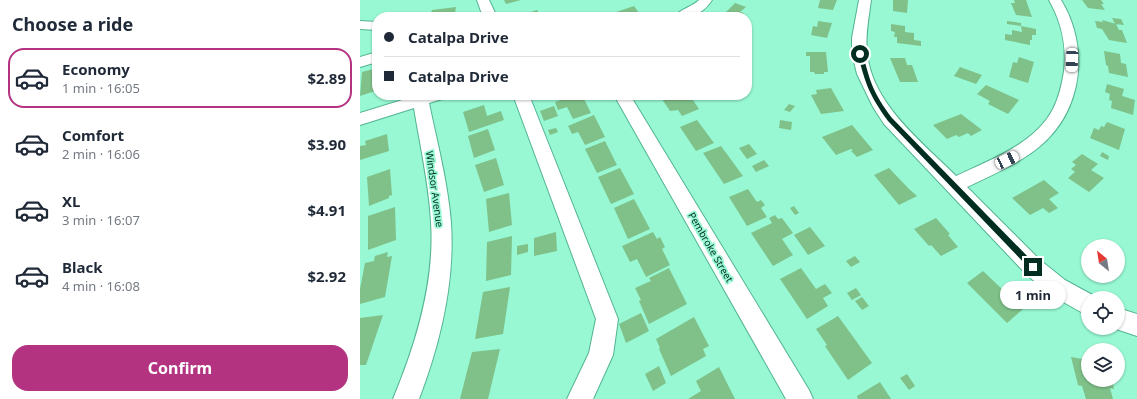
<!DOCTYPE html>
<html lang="en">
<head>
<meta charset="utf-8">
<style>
  :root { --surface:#fff; --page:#f6f6f7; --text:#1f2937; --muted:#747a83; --line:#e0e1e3; --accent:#b33380 }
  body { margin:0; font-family:"Noto Sans",sans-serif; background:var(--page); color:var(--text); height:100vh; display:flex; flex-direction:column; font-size:15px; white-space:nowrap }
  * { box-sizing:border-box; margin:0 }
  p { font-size:13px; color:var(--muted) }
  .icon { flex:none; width:22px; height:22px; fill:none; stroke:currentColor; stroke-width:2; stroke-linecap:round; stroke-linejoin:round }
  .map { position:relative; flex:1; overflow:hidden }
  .sheet { display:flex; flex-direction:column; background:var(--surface); width:360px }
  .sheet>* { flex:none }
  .hud { position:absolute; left:12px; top:12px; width:380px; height:88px; border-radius:16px; box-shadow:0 1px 3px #0004; display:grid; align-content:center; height:88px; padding:0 12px; background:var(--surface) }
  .needle { width:26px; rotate:330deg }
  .fabs { position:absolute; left:721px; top:239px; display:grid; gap:8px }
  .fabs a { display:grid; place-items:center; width:44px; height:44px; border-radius:50%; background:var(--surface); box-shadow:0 1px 3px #0004; font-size:20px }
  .end { position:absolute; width:18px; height:18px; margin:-9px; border:5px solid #022e21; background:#fff; box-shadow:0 0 0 2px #fff }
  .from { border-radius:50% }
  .bubble { position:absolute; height:28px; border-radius:14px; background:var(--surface); box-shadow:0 1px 3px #0004; font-size:13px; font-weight:700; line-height:28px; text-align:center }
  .car { position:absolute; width:12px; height:24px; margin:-12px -6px; border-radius:5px; box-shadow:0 0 3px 1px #0007; background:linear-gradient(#fff 24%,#345 0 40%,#fff 0 76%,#345 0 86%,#fff 0) }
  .hud b { display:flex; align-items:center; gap:14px; height:38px; font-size:15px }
  .hud b+b { border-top:1px solid var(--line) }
  .hud i { width:10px; height:10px; background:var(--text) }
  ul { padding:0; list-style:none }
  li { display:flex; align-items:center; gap:12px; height:60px; margin:0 8px 6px; padding:0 4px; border:2px solid transparent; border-radius:16px }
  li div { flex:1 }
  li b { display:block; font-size:15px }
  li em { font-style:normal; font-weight:700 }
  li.current { border-color:var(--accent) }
  li>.icon { width:36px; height:36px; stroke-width:1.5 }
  h2 { padding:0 12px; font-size:18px; line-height:48px }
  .cta { display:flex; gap:8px; margin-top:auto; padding:8px 12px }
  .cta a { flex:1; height:46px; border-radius:16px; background:var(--accent); color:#fff; font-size:16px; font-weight:700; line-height:46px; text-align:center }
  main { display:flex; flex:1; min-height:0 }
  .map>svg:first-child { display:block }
  .building { fill:#7fc189 }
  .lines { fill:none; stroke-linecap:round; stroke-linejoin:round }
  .minor-casing { stroke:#53b492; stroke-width:2 }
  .minor { fill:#fff; fill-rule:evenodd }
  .route { fill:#022e21 }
  .labels { text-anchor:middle; stroke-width:3.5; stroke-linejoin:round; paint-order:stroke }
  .street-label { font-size:10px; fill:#022e21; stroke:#97f8d3 }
</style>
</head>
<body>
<main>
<section class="sheet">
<h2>Choose a ride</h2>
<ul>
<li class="current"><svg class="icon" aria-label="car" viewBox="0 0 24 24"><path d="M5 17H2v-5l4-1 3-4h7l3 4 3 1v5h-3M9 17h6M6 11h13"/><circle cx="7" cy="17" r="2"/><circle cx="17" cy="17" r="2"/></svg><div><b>Economy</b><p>1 min · 16:05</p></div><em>$2.89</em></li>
<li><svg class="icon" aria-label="car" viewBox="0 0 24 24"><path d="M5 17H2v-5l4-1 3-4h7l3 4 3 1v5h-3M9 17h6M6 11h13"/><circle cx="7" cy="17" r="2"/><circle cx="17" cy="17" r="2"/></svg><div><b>Comfort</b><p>2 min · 16:06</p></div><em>$3.90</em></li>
<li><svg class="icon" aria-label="car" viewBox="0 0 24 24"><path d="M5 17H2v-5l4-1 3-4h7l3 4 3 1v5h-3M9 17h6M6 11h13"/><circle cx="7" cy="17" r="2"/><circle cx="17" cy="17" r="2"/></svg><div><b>XL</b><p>3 min · 16:07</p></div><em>$4.91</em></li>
<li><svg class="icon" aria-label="car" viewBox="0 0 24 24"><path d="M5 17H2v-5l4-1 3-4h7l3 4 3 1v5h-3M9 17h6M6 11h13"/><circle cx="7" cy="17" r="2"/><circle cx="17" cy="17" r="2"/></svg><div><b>Black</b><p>4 min · 16:08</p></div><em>$2.92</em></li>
</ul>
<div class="cta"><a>Confirm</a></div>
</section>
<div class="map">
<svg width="777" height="399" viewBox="0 0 777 399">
  <rect width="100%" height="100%" fill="#97f8d3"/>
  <path class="building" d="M144,0h17l-15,4z
    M460,0h17l-4,10 -15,-2z
    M533,0h15l-1,13 -14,-2z
    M654,0h12l6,17 -16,-2 -5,-12h4z
    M722,0h19l3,4h-3l4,6 -17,-2z
    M375,3l11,4 -6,5 4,1 -4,4h-19z
    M274,6l5,7 -6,2 1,2h-17l-4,-4z
    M96,7l-1,6 2,1 -5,3h-23l3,-7z
    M177,10l4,7h-26z
    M752,18l9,1 3,6 -9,-1z
    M742,20l14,4 3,6h3l5,13 -18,-3 -7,-11 -5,-1 -2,-7 8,1z
    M458,21l14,2 -5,15 -16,-3 2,-9 4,1z
    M647,21l14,2v3l-14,-2z
    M531,24l14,2v6l9,1v7l7,1v5l-24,-3v-6h-3l1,-5 -4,-1z
    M661,26l15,3v6h-4v5h-2v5l-25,-5v-6l7,1v-5l10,2z
    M744,51l16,3 1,9 5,1 2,13 -19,-4 -1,-7 -2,-1z
    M446,52h20l2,20h-4v2h-9l-1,-2h-4v-16h-4z
    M659,57l15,5 -6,21 -19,-6 4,-15 4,1z
    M530,58h15l2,7h5l6,17h-18z
    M600,67l22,8 -6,9 -22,-8z
    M17,68v11l-4,1 2,11 -15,5 2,-24z
    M747,84l17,5 -2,7 13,4 -2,15 -22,-7 1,-7 -3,-1 1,-6 -5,-2z
    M626,85l33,15 -11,14 -20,-10 2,-3 -13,-7z
    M471,88l13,23 -23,3 -10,-19 6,-1 -1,-4z
    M215,95h7l9,18 -18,6 -6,-12 -9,3 -3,-8z
    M306,95h31l2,3 -6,2 6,9 -17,7 -4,-6 -8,1 -8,-12 5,-1z
    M429,104l6,2 -5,6 -6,-2z
    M124,105l3,11 14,-5 3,9 -35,12 -6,-20z
    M194,106l4,10 -14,5 -4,-10z
    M601,114l21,16 -11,6 -3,-3 -9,4 -3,-2 -9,4 -14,-14z
    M234,115l11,22 -20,8 -7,-13 -6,2 -4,-8z
    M337,120l17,23 -18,8 -16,-24z
    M420,120l12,2 -1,8 -12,-2z
    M747,122l18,7 -6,21 -29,-12 4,-10 5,2 2,-4 3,1z
    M492,125l21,25 -16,7 -6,-6 2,-1 -2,-1 -15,6 -14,-18z
    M196,128l2,4 -8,3 -2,-5z
    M128,129l7,21 -21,8 -6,-22z
    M27,134l2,17 -29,9v-14l6,-1 -1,-4z
    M245,141l12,24 -20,8 -12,-24z
    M389,144l8,10 -10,5 -8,-11z
    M361,146l22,30 -19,8 -21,-31z
    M742,152l7,4 -1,4 -8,-4z
    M722,154l16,10 -7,6 13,8 -15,14 -21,-14 7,-6 -4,-3 5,-4 -4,-3z
    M136,158l8,27 -20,7 -9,-27z
    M404,160l5,6 -13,6 -4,-6z
    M260,168l14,26 -23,10 -13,-27z
    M529,168l20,21 8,7 -18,9 -25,-30z
    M30,169l2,26 -3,1v2l-20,8 -2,-29z
    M684,180l15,13 -10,6 9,9 -9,5 -6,-5 -13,7 -18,-17z
    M388,189l9,13 4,-2 4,5 -4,3 6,9 -20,9 -18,-29z
    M149,193l3,32 -23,7 -3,-33z
    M274,199l16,30 -22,10 -14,-31z
    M434,206l5,7 -4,2 -5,-7z
    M35,207l1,33 -28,10v-34z
    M415,215l3,4 4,-1 11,15 -11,6 11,16 -20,11 -22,-33 21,-10 -3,-5z
    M576,218l14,16 -2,1 10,12 -17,9 -10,-11 -2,1 -15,-17z
    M450,227l15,19 -17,9 -14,-20z
    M196,232l1,19 -23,5v-18z
    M293,232l4,7 3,-2 5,10 -3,2 8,16 -24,12 -9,-18 -7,3 -8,-16z
    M152,236l-1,39 -25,6 1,-39z
    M168,244v8l-11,3v-9z
    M28,252l-1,5 5,-1 -7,41 -25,7v-15l5,-26 9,-2 1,-5z
    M495,256l5,6 -9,5 -5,-6z
    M309,268l18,36 -38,20 -10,-23 2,-1 -6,-12 16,-7 -2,-3z
    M441,268l15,21 9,-5 7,9 -9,5 5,8 -21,13 -27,-40z
    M623,271l40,38 -16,14 -40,-40z
    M150,287l-7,47 -28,5 8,-47z
    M496,288l5,7 -9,5 -5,-7z
    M502,297l7,9 -7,4 -7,-9z
    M281,313l8,18 -23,12 -7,-19z
    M23,315l-17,50h-6v-47z
    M478,316l34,47 -24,17 -23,-34 2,-1 -11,-16z
    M334,317l15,29 -6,3 3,7 -35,20 -12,-27 1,-1 -4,-9z
    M140,349l-12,50h-28l12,-47z
    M711,357l17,3v20h24l2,9 -4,-1 3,11h-27l-4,-13 -4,-1z
    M299,366l7,17 -13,8 -8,-17z
    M359,367l16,32h-47l13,-8 -5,-10z
    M547,374l8,12 -6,4 -9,-12z
    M520,382l11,17h-33l-1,-3z"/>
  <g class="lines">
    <defs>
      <path id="minor" d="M117,0h12l8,17h-14z
        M339,0h13c-10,15 -20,17 -38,17 6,-8 18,-10 25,-17z
        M499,0h12c-2,17 -6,34 -4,52 4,51 55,90 89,124 34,-16 79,-32 97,-67 6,-12 9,-25 11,-38 3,-25 -3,-50 -15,-71h12c29,47 22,111 -22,147 -21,17 -47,28 -72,40l73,73 25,20 31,17 -8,1v18l-39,-22 -23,-20 -142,-150 -11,-17 -16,-33 -5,-21v-15z
        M0,21l17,1v8l-17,-1z
        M17,52v10l-17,5v-10z
        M52,95h32l-2,4 -13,4c8,39 19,80 22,120 4,60 -11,121 -32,176h-26c23,-55 42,-117 38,-177 -2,-38 -11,-77 -17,-114l-54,17v-12l52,-16z
        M153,95h16l89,224 -5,36 -20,44h-26l22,-46 7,-34z
        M254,95h16l179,295 4,9h-27z
        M758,308l19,6v22l-24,-8h5z"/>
    </defs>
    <use href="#minor" class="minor-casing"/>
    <use href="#minor" class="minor"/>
  </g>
  <path class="route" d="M500,52l3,2c7,29 11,40 29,64l143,146v5h-5l-142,-148c-18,-25 -23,-37 -30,-67z"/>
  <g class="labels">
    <g class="street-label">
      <text transform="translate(75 189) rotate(82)" y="4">Windsor Avenue</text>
      <text transform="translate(351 247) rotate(60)" y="4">Pembroke Street</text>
    </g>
  </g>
</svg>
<div class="fabs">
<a><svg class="needle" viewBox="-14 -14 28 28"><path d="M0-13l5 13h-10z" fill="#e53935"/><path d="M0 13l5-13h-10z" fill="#747a83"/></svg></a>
<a><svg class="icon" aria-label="locate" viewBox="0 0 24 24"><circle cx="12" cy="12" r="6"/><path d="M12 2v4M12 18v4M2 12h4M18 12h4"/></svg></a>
<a><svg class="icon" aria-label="layers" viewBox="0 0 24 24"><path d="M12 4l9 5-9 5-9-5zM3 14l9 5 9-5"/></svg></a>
</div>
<i class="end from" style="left:500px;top:54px"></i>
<i class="end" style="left:673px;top:267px"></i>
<div class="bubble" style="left:640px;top:281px;width:66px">1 min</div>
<i class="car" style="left:712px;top:60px;rotate:182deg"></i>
<i class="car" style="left:647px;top:160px;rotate:65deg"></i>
<div class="hud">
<b><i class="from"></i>Catalpa Drive</b>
<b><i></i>Catalpa Drive</b>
</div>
</div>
</main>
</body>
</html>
